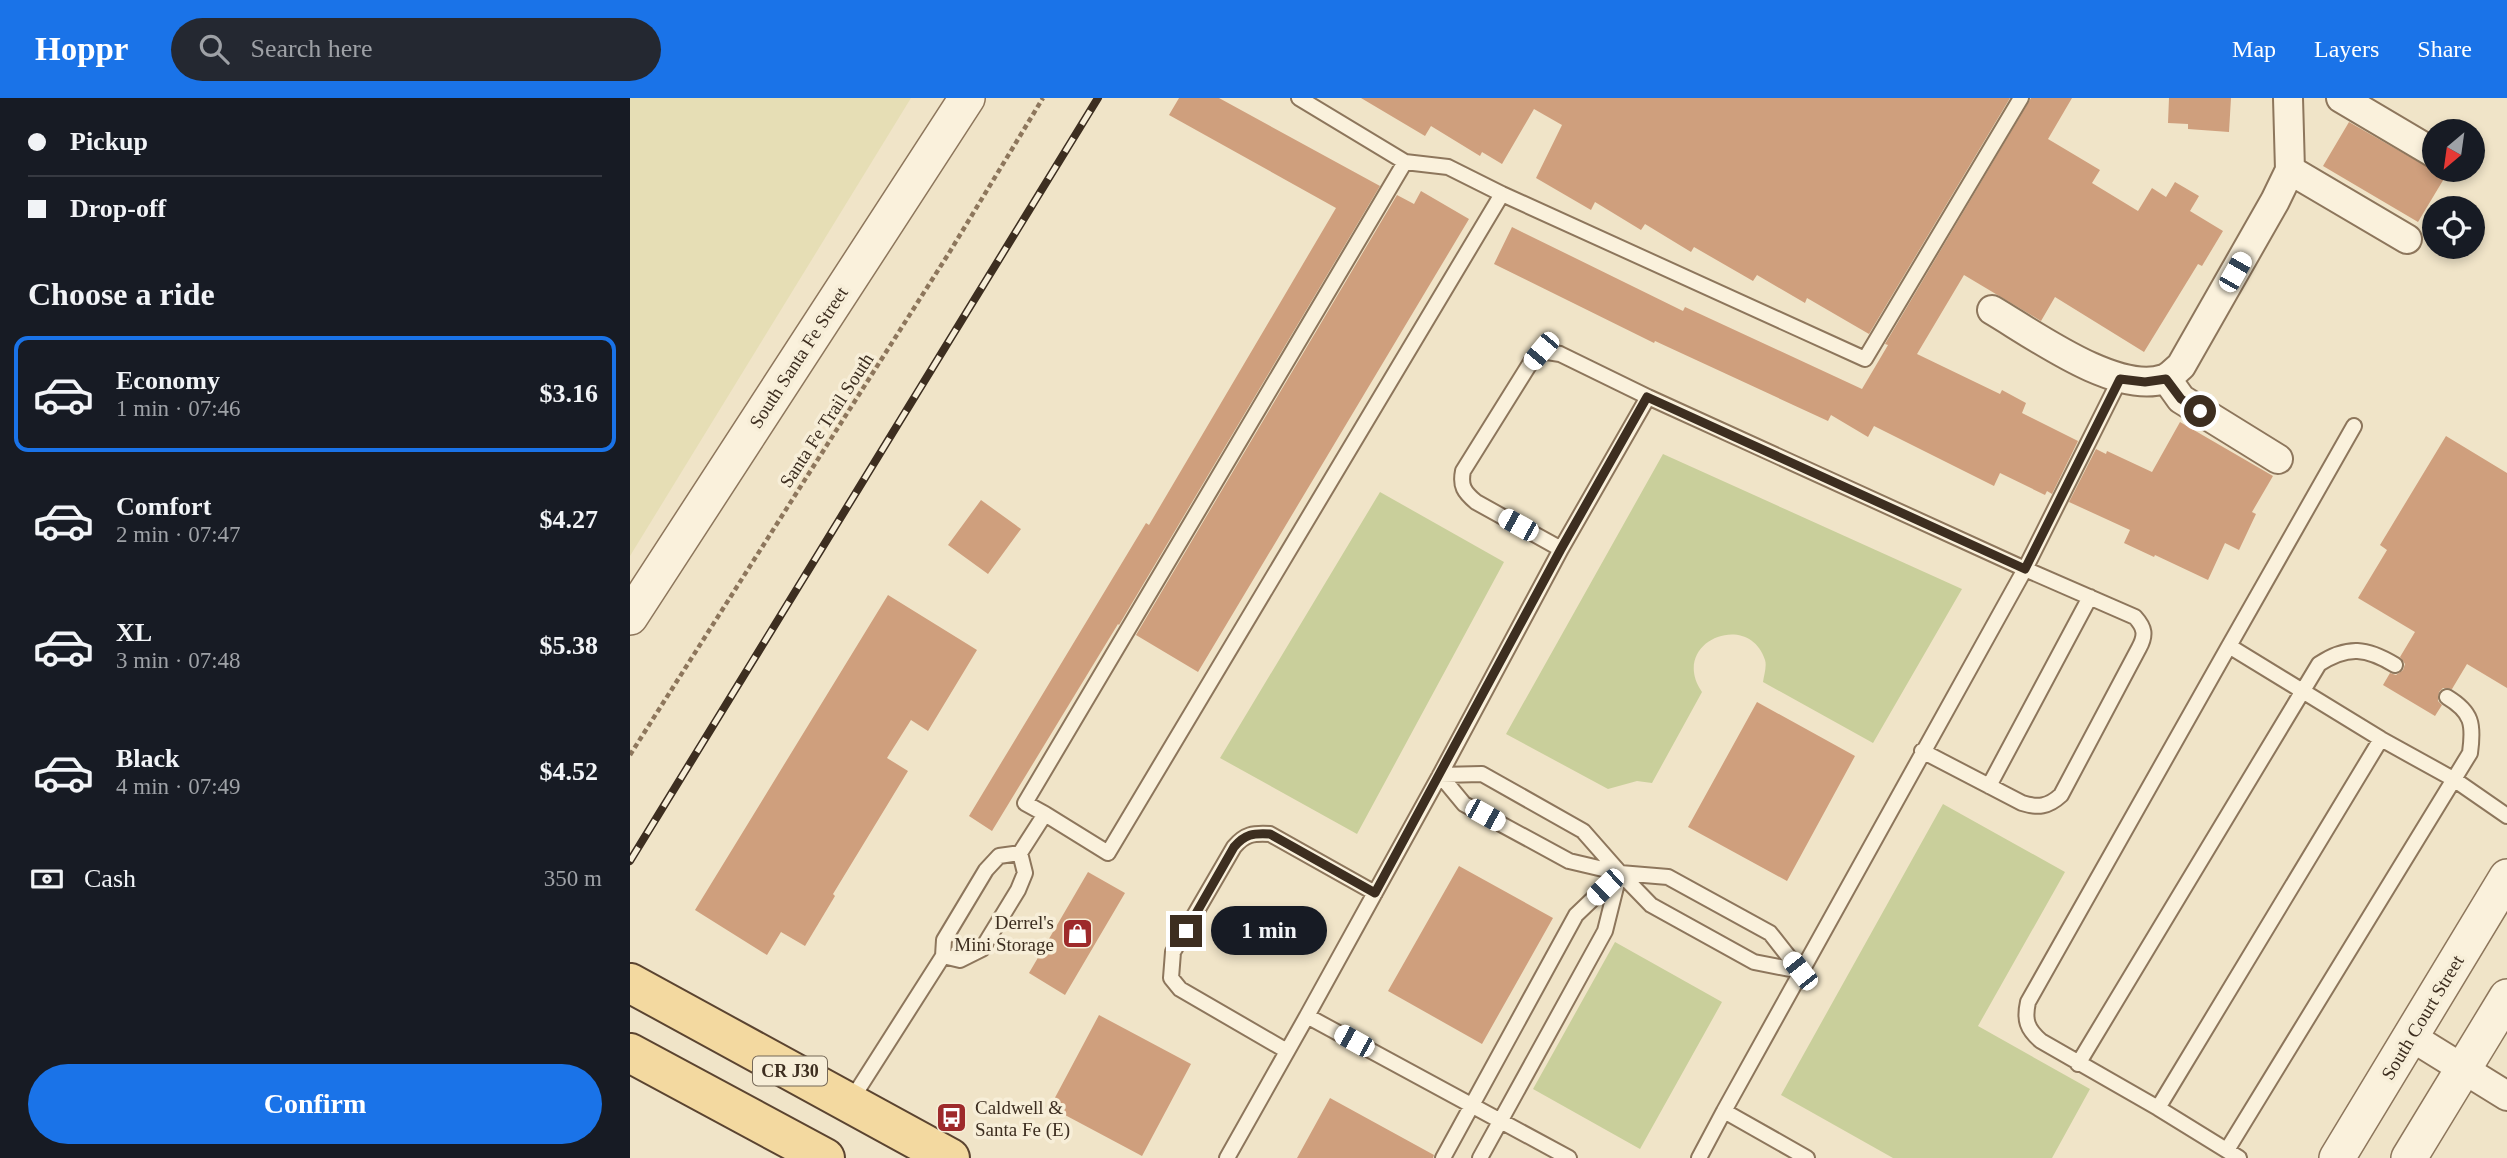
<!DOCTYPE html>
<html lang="en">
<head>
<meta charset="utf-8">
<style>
  :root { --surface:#171b24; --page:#242831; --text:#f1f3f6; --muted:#9ea1a6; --line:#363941; --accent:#1a73e8 }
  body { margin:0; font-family:Georgia,serif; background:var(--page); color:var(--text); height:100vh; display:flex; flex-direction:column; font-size:26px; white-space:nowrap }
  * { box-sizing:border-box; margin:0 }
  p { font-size:23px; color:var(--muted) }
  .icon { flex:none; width:38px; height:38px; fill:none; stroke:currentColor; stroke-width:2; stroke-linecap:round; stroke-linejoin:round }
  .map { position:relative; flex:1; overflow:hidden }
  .side { display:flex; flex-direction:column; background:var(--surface); width:630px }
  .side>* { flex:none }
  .guide { display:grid; align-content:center; height:154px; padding:0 28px; background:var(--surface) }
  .needle { width:46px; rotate:209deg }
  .buttons { position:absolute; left:1792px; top:21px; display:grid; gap:14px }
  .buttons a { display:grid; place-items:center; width:63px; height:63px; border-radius:50%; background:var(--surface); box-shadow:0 4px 10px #0003; font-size:35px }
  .end { position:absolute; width:32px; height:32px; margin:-16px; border:9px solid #3d2e20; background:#fff; box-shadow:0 0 0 4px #fff }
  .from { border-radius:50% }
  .bubble { position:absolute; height:49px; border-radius:24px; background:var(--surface); box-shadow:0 4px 10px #0003; font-size:23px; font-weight:600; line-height:49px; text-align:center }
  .car { position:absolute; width:21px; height:42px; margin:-21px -10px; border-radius:9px; box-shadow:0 0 5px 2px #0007; background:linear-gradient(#fff 24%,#345 0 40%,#fff 0 76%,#345 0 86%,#fff 0) }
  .guide b { display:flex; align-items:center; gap:24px; height:66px; font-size:26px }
  .guide b+b { border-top:2px solid var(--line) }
  .guide i { width:18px; height:18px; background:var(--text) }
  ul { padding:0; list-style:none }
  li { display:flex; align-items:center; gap:21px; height:116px; margin:0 14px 10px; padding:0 14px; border:4px solid transparent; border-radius:14px }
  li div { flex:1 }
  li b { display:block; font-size:26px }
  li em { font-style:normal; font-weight:600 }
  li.active { border-color:var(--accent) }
  li>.icon { width:63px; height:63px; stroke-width:1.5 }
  h2 { padding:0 28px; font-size:32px; line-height:84px }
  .pay { display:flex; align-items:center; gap:18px; height:77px; padding:0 28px; font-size:26px }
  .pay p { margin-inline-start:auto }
  .cta { display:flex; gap:14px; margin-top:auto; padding:14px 28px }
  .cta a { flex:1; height:80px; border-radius:42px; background:var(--accent); color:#fff; font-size:28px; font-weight:600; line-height:80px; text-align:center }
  header { display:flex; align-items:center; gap:42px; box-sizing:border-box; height:98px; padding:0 35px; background:var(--accent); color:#fff }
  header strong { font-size:33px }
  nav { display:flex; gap:38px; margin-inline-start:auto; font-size:24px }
  .search { width:490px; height:63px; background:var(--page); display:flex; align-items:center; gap:18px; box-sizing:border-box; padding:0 24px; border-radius:38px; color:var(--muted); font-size:26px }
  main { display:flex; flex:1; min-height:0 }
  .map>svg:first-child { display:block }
  .farmland { fill:#e6deb5 }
  .green { fill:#c9cf9b }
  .building { fill:#cf9f7d }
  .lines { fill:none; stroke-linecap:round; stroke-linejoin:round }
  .service-casing { stroke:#8d765c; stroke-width:18 }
  .minor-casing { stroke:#8d765c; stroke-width:32 }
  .tertiary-casing { stroke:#8d765c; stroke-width:38 }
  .primary-casing { stroke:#5b4430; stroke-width:42 }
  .path { stroke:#8d765c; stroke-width:4.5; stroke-dasharray:5 3.5; stroke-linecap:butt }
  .service { stroke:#faf1dc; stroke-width:14 }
  .minor { stroke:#faf1dc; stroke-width:28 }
  .tertiary { stroke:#faf1dc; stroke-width:35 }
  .primary { stroke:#f3d9a0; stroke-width:38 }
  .rail-casing { stroke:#3d2e20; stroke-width:8 }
  .rail { stroke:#f7eed8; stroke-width:5; stroke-dasharray:16; stroke-linecap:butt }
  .route { stroke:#3d2e20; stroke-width:9 }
  .labels { text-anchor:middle; stroke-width:7; stroke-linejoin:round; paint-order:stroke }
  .shield { fill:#f7eed8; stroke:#756857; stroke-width:2 }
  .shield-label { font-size:18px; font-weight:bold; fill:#3d2e20 }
  .street-label { font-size:19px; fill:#3d2e20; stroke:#f7eed8 }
  .poi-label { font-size:19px; fill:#3d2e20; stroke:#f7eed8; text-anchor:end }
</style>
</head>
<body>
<header>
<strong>Hoppr</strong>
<div class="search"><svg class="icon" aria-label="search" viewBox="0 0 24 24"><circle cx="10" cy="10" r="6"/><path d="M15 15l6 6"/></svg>Search here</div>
<nav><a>Map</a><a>Layers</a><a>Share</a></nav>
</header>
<main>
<section class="side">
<div class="guide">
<b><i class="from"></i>Pickup</b>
<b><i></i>Drop-off</b>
</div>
<h2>Choose a ride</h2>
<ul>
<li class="active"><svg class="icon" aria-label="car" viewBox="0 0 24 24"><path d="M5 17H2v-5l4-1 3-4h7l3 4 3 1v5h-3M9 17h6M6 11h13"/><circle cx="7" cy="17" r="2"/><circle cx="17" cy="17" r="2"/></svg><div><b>Economy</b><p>1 min · 07:46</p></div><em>$3.16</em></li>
<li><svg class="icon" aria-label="car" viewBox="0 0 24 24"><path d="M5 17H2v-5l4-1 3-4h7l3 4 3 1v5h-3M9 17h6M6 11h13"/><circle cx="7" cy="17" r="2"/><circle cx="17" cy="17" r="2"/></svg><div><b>Comfort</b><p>2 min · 07:47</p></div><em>$4.27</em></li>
<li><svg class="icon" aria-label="car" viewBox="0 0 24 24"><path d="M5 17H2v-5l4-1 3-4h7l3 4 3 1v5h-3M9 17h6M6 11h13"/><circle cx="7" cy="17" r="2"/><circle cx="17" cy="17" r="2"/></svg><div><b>XL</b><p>3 min · 07:48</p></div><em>$5.38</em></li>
<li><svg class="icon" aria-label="car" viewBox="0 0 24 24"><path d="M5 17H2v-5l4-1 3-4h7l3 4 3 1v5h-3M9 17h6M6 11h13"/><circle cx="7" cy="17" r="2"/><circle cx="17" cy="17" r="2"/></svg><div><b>Black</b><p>4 min · 07:49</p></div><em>$4.52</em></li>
</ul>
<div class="pay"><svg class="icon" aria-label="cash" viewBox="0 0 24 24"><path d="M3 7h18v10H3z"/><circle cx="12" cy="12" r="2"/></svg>Cash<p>350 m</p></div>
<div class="cta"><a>Confirm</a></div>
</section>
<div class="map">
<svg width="1877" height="1060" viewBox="0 0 1877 1060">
  <rect width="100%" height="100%" fill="#f0e4c8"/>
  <path class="farmland" d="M0,0h281l-281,458z"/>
  <path class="green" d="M1033,356l299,135 -89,154 -110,-61c1,-7 4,-16 2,-22 -16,-51 -97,-18 -63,32l-50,91 -15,-2 -29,8 -102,-55z
    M750,394l124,70 -147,272 -137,-76z
    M1313,706l122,68 -87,154 112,63 -38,69h-159l-112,-63z
    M985,844l107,60 -82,147 -107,-60z"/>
  <path class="building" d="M549,0h40l161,88 -261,439 -1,-1 -126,207 -23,-15 177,-293 3,2 187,-317 -167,-93z
    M731,0h649l-141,236 -62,-36 -2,5 -48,-28 -4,6 -59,-34 -3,5 -46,-28 -4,6 -46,-28 -4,8 -55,-32 26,-53 -28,-16 -32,55 -20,-12 -2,4 -49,-30 -6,10z
    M1401,0h41l-24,41 52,31 -8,13 46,28 14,-23 14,9 9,-15 24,14 -9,15 33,20 -21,35 -4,-2 -54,88 -89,-55 -14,24 -77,-46 -47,79 83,40 2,-4 24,13 -4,10 56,28 -26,53 -5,-3 -2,4 -45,-22 -6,13 -120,-60 -6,11 -37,-22 -3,6 -173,-80 -1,2 -160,-79 18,-37 171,84 2,-4 177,82 26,-44 -3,-1z
    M1539,0h62l-2,34 -41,-3v-5l-20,-1z
    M1719,24l96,55 -27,45 -95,-56z
    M791,93l48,28 -271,453 -62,-37 261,-440 17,9z
    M1550,324l93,54 -21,36 4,2 -17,36 -14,-7 -17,37 -53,-25 -1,2 -30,-14 6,-13 -61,-28 27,-53 10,5 1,-3 45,21z
    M1816,338l61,37v215l-40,-24 -15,25 -9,-1 -4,4 -1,9 4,4 -7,11 -52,-31 7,-12 6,2 7,-5 2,-6 -5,-7 15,-25 -57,-34 29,-48 -7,-5z
    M351,402l40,29 -33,45 -40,-29z
    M258,497l89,55 -49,81 -17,-11 -24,38 21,13 -75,123 2,2 -30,50 -24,-14 -14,23 -72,-45z
    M1127,604l98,54 -68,125 -99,-54z
    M829,768l94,52 -71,126 -94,-53z
    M458,774l37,21 -60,102 -36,-22z
    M469,917l92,49 -49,92 -92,-49z
    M700,1000l104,57 -1,3h-136z"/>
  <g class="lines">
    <defs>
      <path id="service" d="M669,0l106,64 43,5 54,27 363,165 156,-261
        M1018,299l-87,152 -85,-47c-12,-10 -16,-16 -13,-31l68,-109 10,-11 19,3 88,43 377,172 -301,542
        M931,451l-121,226 -133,241 262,142
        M1599,548l125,-220
        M1292,653l100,52c16,5 26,4 39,-8l78,-147c7,-13 6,-20 -4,-31l-110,-48 95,-190
        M810,677l42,-1 101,57 37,42 48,4 102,56 30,38
        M810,677l24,29 105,57 51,12 31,32 103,57 46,9
        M1359,688l101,-189
        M415,716l63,39 394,-659
        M313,858l17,4 22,-11 36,-59 7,-17 -5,-20
        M657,953l-107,-62 -9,-11 2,-26 61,-105c11,-13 19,-14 36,-13l105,59
        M1448,966l241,-400c29,-19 48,-16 76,1
        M220,1004l93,-146 1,-16 42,-70 13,-14 21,-3 25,-39 -20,-11 380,-641
        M1528,1010l223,-369
        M1597,1052l243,-397c4,-29 2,-41 -23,-56
        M597,1060l80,-142
        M813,1060l133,-243 44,-42
        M850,1060l125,-227 14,-56
        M1069,1060l25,-47 83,47
        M1609,1060l-81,-50 -117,-67c-14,-12 -17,-21 -13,-39l201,-356 152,93 74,41 52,36"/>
      <path id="minor" d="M1711,0l93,55
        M1660,72l117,69
        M1362,212c41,24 124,85 172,69 6,-2 12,-9 17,-13l94,-165 15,-31 -2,-72
        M1536,280l15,21 97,60
        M1780,938l97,60"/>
      <path id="tertiary" d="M0,519l337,-519
        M1707,1060l170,-281
        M1779,1060l98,-161"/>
      <path id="primary" d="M0,885l320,175
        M0,955l195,105"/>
    </defs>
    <use href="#service" class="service-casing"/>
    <use href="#minor" class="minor-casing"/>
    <use href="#tertiary" class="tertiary-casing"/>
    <use href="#primary" class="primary-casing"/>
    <path class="path" d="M0,657l319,-502 94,-155"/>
    <use href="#service" class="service"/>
    <use href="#minor" class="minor"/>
    <use href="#tertiary" class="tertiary"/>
    <use href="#primary" class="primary"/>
    <defs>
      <path id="rail" d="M0,763l468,-763"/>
    </defs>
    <use href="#rail" class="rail-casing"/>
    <use href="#rail" class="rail"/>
  </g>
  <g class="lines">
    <path class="route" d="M556,833l48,-84c11,-13 19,-14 36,-13l105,59 186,-344 86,-152 378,172 95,-190 25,3 21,-3 15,20 19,12"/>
  </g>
  <defs>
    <symbol id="shop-square" viewBox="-11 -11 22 22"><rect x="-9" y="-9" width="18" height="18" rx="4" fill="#9e2a2b" stroke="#f7eed8"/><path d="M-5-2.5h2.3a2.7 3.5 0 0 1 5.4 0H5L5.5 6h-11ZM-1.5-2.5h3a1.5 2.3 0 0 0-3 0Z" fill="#fff"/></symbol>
    <symbol id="bus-square" viewBox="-11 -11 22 22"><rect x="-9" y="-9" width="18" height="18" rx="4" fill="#9e2a2b" stroke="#f7eed8"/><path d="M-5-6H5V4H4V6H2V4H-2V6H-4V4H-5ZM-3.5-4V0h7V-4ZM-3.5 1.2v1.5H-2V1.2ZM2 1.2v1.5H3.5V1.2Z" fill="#fff"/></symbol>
  </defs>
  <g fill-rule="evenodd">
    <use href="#shop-square" x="430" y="818" width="35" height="35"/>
    <use href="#bus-square" x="304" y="1002" width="35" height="35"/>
  </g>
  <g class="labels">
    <rect class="shield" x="123" y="958.5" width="74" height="29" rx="5"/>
    <g class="shield-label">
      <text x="160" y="979">CR J30</text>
    </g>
    <g class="street-label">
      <text transform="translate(168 259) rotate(-57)" y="7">South Santa Fe Street</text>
      <text transform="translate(196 322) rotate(-57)" y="7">Santa Fe Trail South</text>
      <text transform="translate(1792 919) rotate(-59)" y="7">South Court Street</text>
    </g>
    <g class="poi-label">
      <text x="424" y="831">Derrel's<tspan x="424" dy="22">Mini Storage</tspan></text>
      <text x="345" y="1016" text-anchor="start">Caldwell &amp;<tspan x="345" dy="22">Santa Fe (E)</tspan></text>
    </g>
  </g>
</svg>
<div class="buttons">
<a><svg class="needle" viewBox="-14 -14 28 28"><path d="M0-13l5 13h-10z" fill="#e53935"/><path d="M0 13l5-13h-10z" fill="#9ea1a6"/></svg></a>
<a><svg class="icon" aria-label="locate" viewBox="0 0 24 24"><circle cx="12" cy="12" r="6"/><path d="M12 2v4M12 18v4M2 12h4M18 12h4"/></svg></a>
</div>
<i class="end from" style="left:1570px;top:313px"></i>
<i class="end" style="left:556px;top:833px"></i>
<div class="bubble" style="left:581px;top:808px;width:116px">1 min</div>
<i class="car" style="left:1605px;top:174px;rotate:30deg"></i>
<i class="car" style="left:911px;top:253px;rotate:220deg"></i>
<i class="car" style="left:888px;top:427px;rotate:299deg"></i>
<i class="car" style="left:855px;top:717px;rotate:119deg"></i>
<i class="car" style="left:975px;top:789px;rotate:226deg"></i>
<i class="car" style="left:1170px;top:873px;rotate:322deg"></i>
<i class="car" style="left:724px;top:943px;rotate:299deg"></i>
</div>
</main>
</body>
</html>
